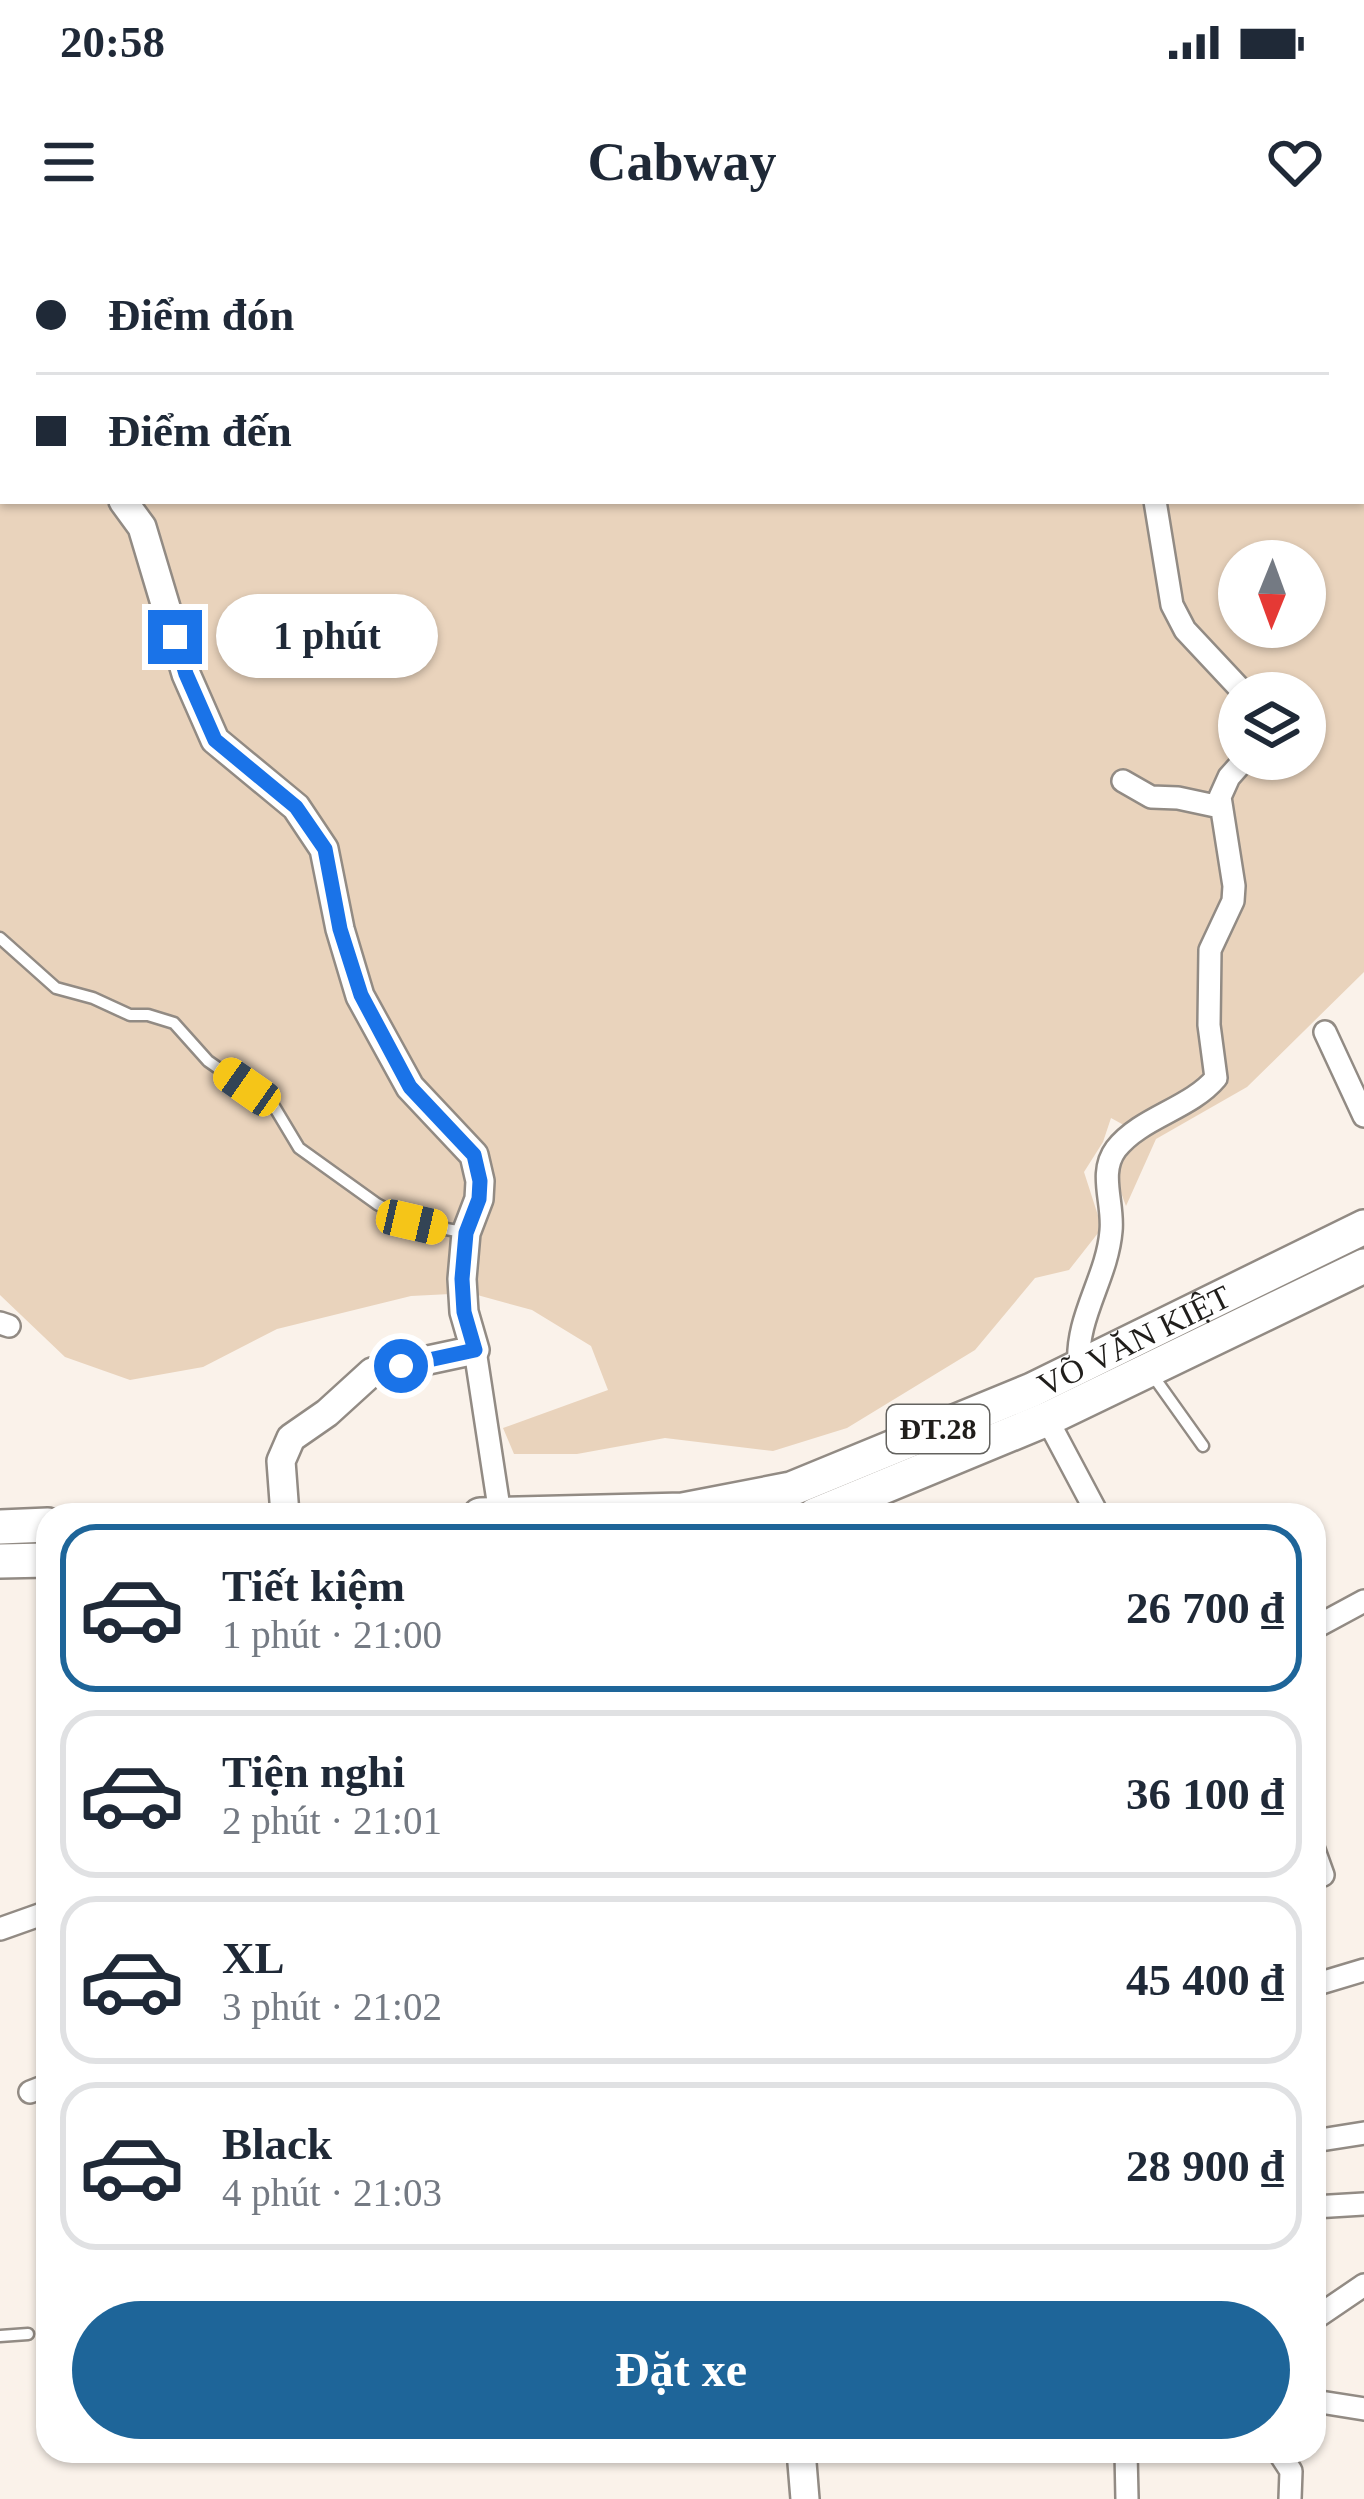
<!DOCTYPE html>
<html lang="vi">
<head>
<meta charset="utf-8">
<style>
  :root { --surface:#fff; --page:#f6f6f7; --text:#1f2937; --muted:#747a83; --line:#e0e1e3; --accent:#1e6599 }
  body { margin:0; font-family:Georgia,serif; background:var(--page); color:var(--text); height:100vh; display:flex; flex-direction:column; font-size:45px; white-space:nowrap }
  * { box-sizing:border-box; margin:0 }
  p { font-size:39px; color:var(--muted) }
  .icon { flex:none; width:66px; height:66px; fill:none; stroke:currentColor; stroke-width:2; stroke-linecap:round; stroke-linejoin:round }
  .map { position:relative; flex:1; overflow:hidden }
  .panel { position:absolute; left:36px; top:1263px; width:1290px; height:960px; display:flex; flex-direction:column; background:var(--surface); border-radius:36px; box-shadow:0 3px 9px #0004 }
  .panel>* { flex:none }
  .hud { position:absolute; left:0px; top:0px; width:1365px; height:264px; box-shadow:0 3px 9px #0004; display:grid; align-content:center; height:264px; padding:0 36px; background:var(--surface) }
  .needle { width:78px; rotate:181deg }
  .buttons { position:absolute; left:1218px; top:300px; display:grid; gap:24px }
  .buttons a { display:grid; place-items:center; width:108px; height:108px; border-radius:50%; background:var(--surface); box-shadow:0 3px 9px #0004; font-size:60px }
  .end { position:absolute; width:54px; height:54px; margin:-27px; border:15px solid #1a73e8; background:#fff; box-shadow:0 0 0 6px #fff }
  .from { border-radius:50% }
  .bubble { position:absolute; height:84px; border-radius:42px; background:var(--surface); box-shadow:0 3px 9px #0004; font-size:39px; font-weight:600; line-height:84px; text-align:center }
  .car { position:absolute; width:36px; height:72px; margin:-36px -18px; border-radius:15px; box-shadow:0 0 9px 3px #0007; background:linear-gradient(#f5c518 24%,#345 0 40%,#f5c518 0 76%,#345 0 86%,#f5c518 0) }
  .hud b { display:flex; align-items:center; gap:42px; height:114px; font-size:45px }
  .hud b+b { border-top:3px solid var(--line) }
  .hud i { width:30px; height:30px; background:var(--text) }
  ul { padding:21px 0 0; list-style:none }
  li { display:flex; align-items:center; gap:36px; height:168px; margin:0 24px 18px; padding:0 12px; border:6px solid var(--line); border-radius:36px }
  li div { flex:1 }
  li b { display:block; font-size:45px }
  li em { font-style:normal; font-weight:600 }
  li.active { border-color:var(--accent) }
  li>.icon { width:108px; height:108px; stroke-width:1.5 }
  .primary-button { display:flex; gap:24px; margin-top:auto; padding:24px 36px }
  .primary-button a { flex:1; height:138px; border-radius:72px; background:var(--accent); color:#fff; font-size:48px; font-weight:600; line-height:138px; text-align:center }
  .status { display:flex; justify-content:space-between; align-items:center; height:84px; padding:0 60px; background:var(--surface); direction:ltr }
  .status svg { height:33px; fill:currentColor }
  header { display:flex; justify-content:space-between; align-items:center; height:156px; padding:0 36px; background:var(--surface); font-size:54px; font-weight:600 }
  .map>svg:first-child { display:block }
  .green { fill:#e9d3bc; fill-rule:evenodd }
  .lines { fill:none; stroke-linecap:round; stroke-linejoin:round }
  .service-casing { stroke:#928b84; stroke-width:15 }
  .minor-casing { stroke:#928b84; stroke-width:26 }
  .tertiary-casing { stroke:#928b84; stroke-width:32 }
  .primary-casing { stroke:#928b84; stroke-width:38 }
  .service { stroke:#fff; stroke-width:10 }
  .minor { stroke:#fff; stroke-width:21 }
  .tertiary { stroke:#fff; stroke-width:27 }
  .primary { stroke:#fff; stroke-width:33 }
  .route { stroke:#1a73e8; stroke-width:15 }
  .labels { text-anchor:middle; stroke-width:10; stroke-linejoin:round; paint-order:stroke }
  .shield { fill:#fff; stroke:#63625f; stroke-width:3 }
  .shield-label { font-size:30px; font-weight:bold; fill:#201e1b }
  .street-label { font-size:33px; fill:#201e1b; stroke:#fff }
</style>
</head>
<body>
<div class="status"><b>20:58</b><svg viewBox="0 0 49 12"><path d="M0 12V9h3v3zM5 12V6h3v6zM10 12V3h3v9zM15 12V0h3v12zM26 1h20v11H26zM47 4h2v5h-2z"/></svg></div>
<header><svg class="icon" aria-label="menu" viewBox="0 0 24 24"><path d="M4 6h16M4 12h16M4 18h16"/></svg>Cabway<svg class="icon" aria-label="heart" viewBox="0 0 24 24"><path d="M12 20l-8-8c-3-5 5-10 8-4 3-6 11-1 8 4z"/></svg></header>
<div class="map">
<svg width="1364" height="2259" viewBox="0 0 1364 2259">
  <rect width="100%" height="100%" fill="#faf2ea"/>
  <path class="green" d="M0,0h1364v732l-117,115 -91,52 -30,67 -9,-24 -1,-35 15,-18 -20,-11 -8,24 -19,30 18,56 -33,42 -34,8 -60,72 -128,78 -74,23 -108,-13 -88,16h-63l-11,-26 105,-38 -17,-44 -59,-36 -62,-17 -59,3 -134,33 -74,38 -73,13 -65,-23 -65,-62zM3,3h1359v258h-1359zM1239,321h66v66h-66zM1239,453h66v66h-66z"/>
  <g class="lines">
    <defs>
      <path id="service" d="M0,156l3,-1
        M0,698l56,50 37,10 37,17h18l26,8 34,38 67,47 24,40 78,56 35,19 51,9
        M1151,1133l52,73
        M0,2096l28,-2"/>
      <path id="minor" d="M1021,0l3,3
        M1155,261l17,104 13,25 59,63
        M1123,541l28,16 27,1 42,9
        M1325,792l39,84
        M0,1083l9,3
        M475,1110l25,164
        M1079,1127c-4,-50 28,-88 32,-136 3,-28 -13,-58 5,-82 25,-32 74,-40 100,-71l-7,-53 1,-75 23,-49 1,-15 -14,-89 9,-20 16,-18
        M1047,1179l51,96
        M1314,1388l50,-27
        M1314,1610l9,25
        M0,1689l48,-17
        M1314,1745l50,-15
        M30,1852l18,-7
        M1314,1901l50,-8
        M1314,1967l50,-3
        M1314,2079l50,-34
        M1314,2161l50,8
        M1126,2211l1,48
        M1278,2211l13,20 -1,28"/>
      <path id="tertiary" d="M12,0v3
        M123,261l19,26 44,147 29,66 81,67 28,42 16,80 20,67 50,91 64,68 6,26 -1,18 -13,34 -4,46 2,33 11,38 -103,22 -45,41 -36,25 -10,23 4,54
        M801,2211l4,48"/>
      <g id="primary">
        <path id="s1" d="M480,1275l203,-5 108,-21 241,-99 332,-163"/>
        <path d="M815,1275l232,-96 317,-153"/>
        <path d="M0,1287l48,-2"/>
        <path d="M0,1321l48,-1"/>
      </g>
    </defs>
    <use href="#service" class="service-casing"/>
    <use href="#minor" class="minor-casing"/>
    <use href="#tertiary" class="tertiary-casing"/>
    <use href="#primary" class="primary-casing"/>
    <use href="#service" class="service"/>
    <use href="#minor" class="minor"/>
    <use href="#tertiary" class="tertiary"/>
    <use href="#primary" class="primary"/>
  </g>
  <g class="lines">
    <path class="route" d="M175,397l11,37 29,66 81,67 29,42 15,80 21,66 49,92 64,68 6,26 -1,18 -13,34 -4,46 2,33 11,38 -74,16"/>
  </g>
  <g class="labels">
    <rect class="shield" x="887" y="1165" width="102" height="48" rx="9"/>
    <g class="shield-label">
      <text x="938" y="1199">ĐT.28</text>
    </g>
    <g class="street-label">
      <text dy="12" stroke="none"><textPath href="#s1" startOffset="687">VÕ VĂN KIỆT</textPath></text>
    </g>
  </g>
</svg>
<div class="buttons">
<a><svg class="needle" viewBox="-14 -14 28 28"><path d="M0-13l5 13h-10z" fill="#e53935"/><path d="M0 13l5-13h-10z" fill="#747a83"/></svg></a>
<a><svg class="icon" aria-label="layers" viewBox="0 0 24 24"><path d="M12 4l9 5-9 5-9-5zM3 14l9 5 9-5"/></svg></a>
</div>
<i class="end from" style="left:401px;top:1126px"></i>
<i class="end" style="left:175px;top:397px"></i>
<div class="bubble" style="left:216px;top:354px;width:222px">1 phút</div>
<i class="car" style="left:247px;top:847px;rotate:305deg"></i>
<i class="car" style="left:412px;top:982px;rotate:103deg"></i>
<div class="hud">
<b><i class="from"></i>Điểm đón</b>
<b><i></i>Điểm đến</b>
</div>
<section class="panel">
<ul>
<li class="active"><svg class="icon" aria-label="car" viewBox="0 0 24 24"><path d="M5 17H2v-5l4-1 3-4h7l3 4 3 1v5h-3M9 17h6M6 11h13"/><circle cx="7" cy="17" r="2"/><circle cx="17" cy="17" r="2"/></svg><div><b>Tiết kiệm</b><p>1 phút · 21:00</p></div><em>26 700 ₫</em></li>
<li><svg class="icon" aria-label="car" viewBox="0 0 24 24"><path d="M5 17H2v-5l4-1 3-4h7l3 4 3 1v5h-3M9 17h6M6 11h13"/><circle cx="7" cy="17" r="2"/><circle cx="17" cy="17" r="2"/></svg><div><b>Tiện nghi</b><p>2 phút · 21:01</p></div><em>36 100 ₫</em></li>
<li><svg class="icon" aria-label="car" viewBox="0 0 24 24"><path d="M5 17H2v-5l4-1 3-4h7l3 4 3 1v5h-3M9 17h6M6 11h13"/><circle cx="7" cy="17" r="2"/><circle cx="17" cy="17" r="2"/></svg><div><b>XL</b><p>3 phút · 21:02</p></div><em>45 400 ₫</em></li>
<li><svg class="icon" aria-label="car" viewBox="0 0 24 24"><path d="M5 17H2v-5l4-1 3-4h7l3 4 3 1v5h-3M9 17h6M6 11h13"/><circle cx="7" cy="17" r="2"/><circle cx="17" cy="17" r="2"/></svg><div><b>Black</b><p>4 phút · 21:03</p></div><em>28 900 ₫</em></li>
</ul>
<div class="primary-button"><a>Đặt xe</a></div>
</section>
</div>
</body>
</html>
